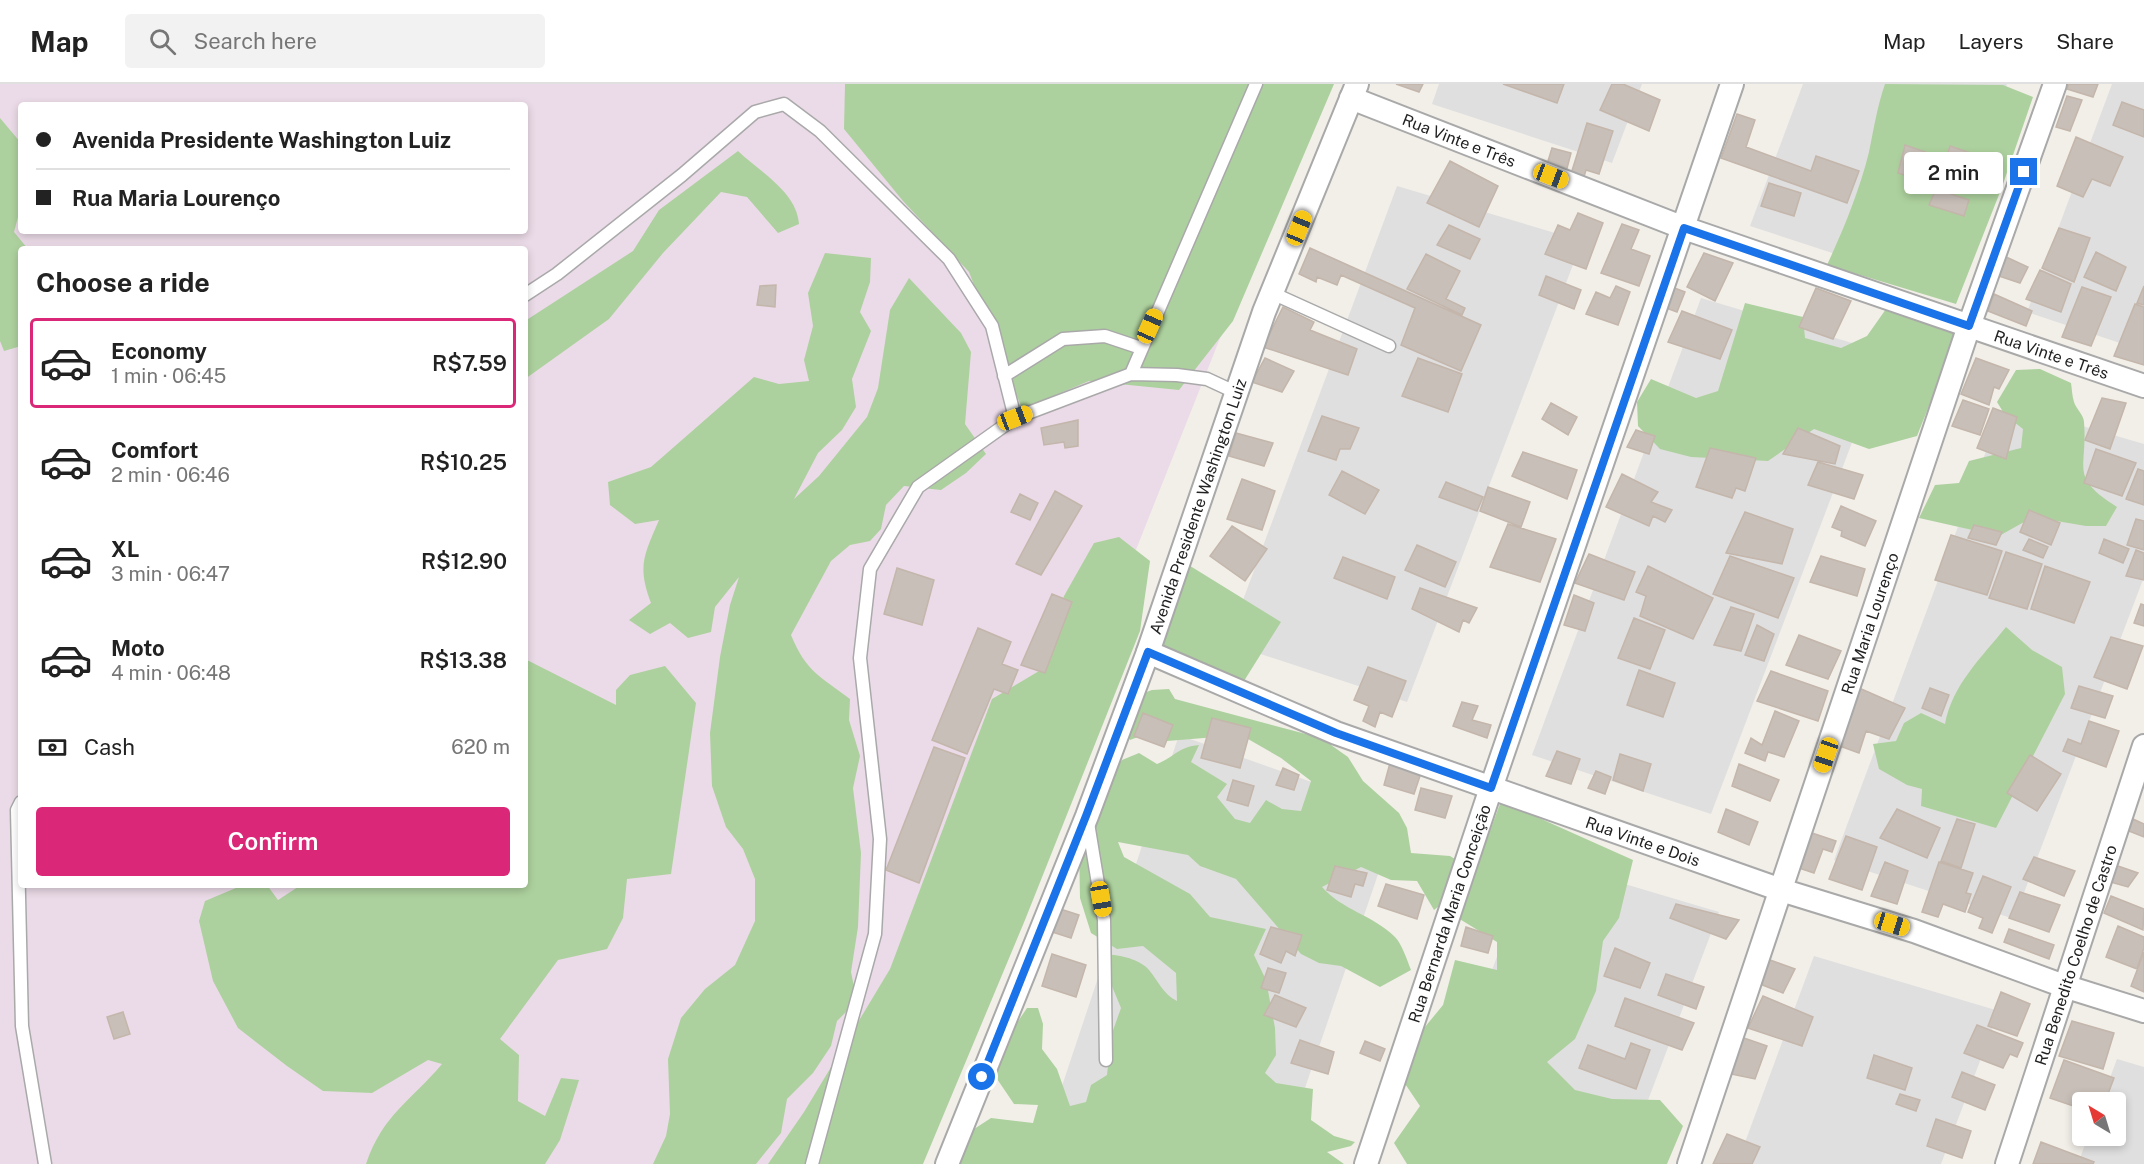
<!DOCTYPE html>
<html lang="en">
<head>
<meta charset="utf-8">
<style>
  :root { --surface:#fff; --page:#f2f2f2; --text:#222; --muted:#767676; --line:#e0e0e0; --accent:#db2777 }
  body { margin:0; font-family:"Public Sans",sans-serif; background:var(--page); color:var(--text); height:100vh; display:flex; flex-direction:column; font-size:22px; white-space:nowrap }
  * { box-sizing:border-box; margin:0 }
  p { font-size:20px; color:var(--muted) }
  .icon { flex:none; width:33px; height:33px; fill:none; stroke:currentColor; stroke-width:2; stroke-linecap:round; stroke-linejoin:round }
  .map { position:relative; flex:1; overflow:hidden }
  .drawer { position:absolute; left:18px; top:162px; width:510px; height:642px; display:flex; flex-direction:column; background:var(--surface); border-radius:6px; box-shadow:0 3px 9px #0003 }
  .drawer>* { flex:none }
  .hud { position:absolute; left:18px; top:18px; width:510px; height:132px; border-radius:6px; box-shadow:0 3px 9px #0003; display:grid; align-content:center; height:132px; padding:0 18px; background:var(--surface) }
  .needle { width:39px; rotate:322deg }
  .fabs { position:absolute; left:2072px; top:1008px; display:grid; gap:12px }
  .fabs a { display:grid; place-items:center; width:54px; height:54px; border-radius:6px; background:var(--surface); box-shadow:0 3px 9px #0003; font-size:30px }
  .end { position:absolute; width:27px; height:27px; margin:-14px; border:8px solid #1a73e8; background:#fff; box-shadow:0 0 0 3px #fff }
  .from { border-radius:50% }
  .bubble { position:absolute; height:42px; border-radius:6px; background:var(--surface); box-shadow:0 3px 9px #0003; font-size:20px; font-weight:600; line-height:42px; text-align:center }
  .car { position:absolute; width:18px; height:36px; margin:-18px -9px; border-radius:8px; box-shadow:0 0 4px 2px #0007; background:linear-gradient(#f5c518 24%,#345 0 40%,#f5c518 0 76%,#345 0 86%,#f5c518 0) }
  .hud b { display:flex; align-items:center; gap:21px; height:57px; font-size:22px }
  .hud b+b { border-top:2px solid var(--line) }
  .hud i { width:15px; height:15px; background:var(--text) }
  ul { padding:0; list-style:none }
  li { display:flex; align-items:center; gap:18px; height:90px; margin:0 12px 9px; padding:0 6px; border:3px solid transparent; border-radius:6px }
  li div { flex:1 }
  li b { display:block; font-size:22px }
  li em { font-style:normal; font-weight:600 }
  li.selected { border-color:var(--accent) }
  li>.icon { width:54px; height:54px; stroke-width:1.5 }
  h2 { padding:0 18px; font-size:27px; line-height:72px }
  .pay { display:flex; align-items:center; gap:15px; height:66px; padding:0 18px; font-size:22px }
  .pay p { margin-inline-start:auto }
  .cta { display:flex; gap:12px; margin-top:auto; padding:12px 18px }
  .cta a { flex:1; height:69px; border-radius:6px; background:var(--accent); color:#fff; font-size:24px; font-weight:600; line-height:69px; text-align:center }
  header { display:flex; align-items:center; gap:36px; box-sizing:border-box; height:84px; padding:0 30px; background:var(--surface); border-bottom:2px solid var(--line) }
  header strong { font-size:28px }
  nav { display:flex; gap:33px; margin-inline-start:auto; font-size:21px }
  .search { width:420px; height:54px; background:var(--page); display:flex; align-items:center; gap:15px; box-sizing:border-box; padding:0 21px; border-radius:6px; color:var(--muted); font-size:22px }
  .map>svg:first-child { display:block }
  .residential { fill:#e0dfdf }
  .industrial { fill:#ebdbe8; fill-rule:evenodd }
  .forest { fill:#add19e }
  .building { fill:#c7bfb8; stroke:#c4b6ab; stroke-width:1.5 }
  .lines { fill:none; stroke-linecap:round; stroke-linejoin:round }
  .service-casing { stroke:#a9a9a9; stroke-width:15 }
  .minor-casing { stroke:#a9a9a9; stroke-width:26 }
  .service { stroke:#fff; stroke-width:12 }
  .minor { stroke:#fff; stroke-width:22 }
  .route { stroke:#1a73e8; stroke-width:8 }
  .labels { text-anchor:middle; stroke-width:6; stroke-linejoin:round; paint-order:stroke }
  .street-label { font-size:16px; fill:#222; stroke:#fff }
</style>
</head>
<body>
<header>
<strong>Map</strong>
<div class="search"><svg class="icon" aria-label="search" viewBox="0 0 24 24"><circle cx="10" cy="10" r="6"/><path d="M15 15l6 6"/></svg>Search here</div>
<nav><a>Map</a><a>Layers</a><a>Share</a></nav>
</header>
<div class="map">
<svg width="2144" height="1080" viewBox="0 0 2144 1080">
  <rect width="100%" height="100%" fill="#f2efe9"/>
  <path class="residential" d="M1439,0h203l-30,79 -180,-59z
    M1803,0h204l-77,201 -180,-59z
    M2112,0h32v267l-117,-39z
    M1397,102l185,55 -175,461 -180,-59z
    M1701,214l185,55 -175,461 -179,-59z
    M2004,319l140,41v133l-130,342 -180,-59z
    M1179,651l220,78 -120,351h-243z
    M1534,773l185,55 -95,252h-204z
    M1814,872l185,55 -58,153h-204z
    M2117,975l27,8v97h-66l10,-28h27v-34h-14z"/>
  <path class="industrial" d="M0,0h1321l-429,1080h-892zM21,21h504v126h-504zM21,165h504v636h-504z"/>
  <path class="forest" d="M845,0h489l-101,237 -54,69 -90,-9 -67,28 -53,-137 -66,-71 -59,-72z
    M1885,0l118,1 30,12 -31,90 -46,117 -129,-39c17,-37 32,-73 42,-113 5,-24 8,-45 16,-68z
    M0,34l21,25v63l-7,26 14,17h-7v97l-17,5 -4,-10z
    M738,67c22,21 59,41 61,73l-21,9 -31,-36 -26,-5 -58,61 -54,66 -84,60v-58l108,-70 26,-41z
    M825,169l46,5 -1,24 -10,30 11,19 -19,48 4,28 -14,23 -24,23 -24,46 25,-23 48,-59 11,-29 12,-78 19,-32 52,55 10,19 -6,72 21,30 -20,19 -25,17 -37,-4 -18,19 -5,24 -11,12 -20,4 -19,16 -40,74c16,38 28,40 59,64l-1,21 11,36 -7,32 8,65 -3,74 -7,45 6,29 -20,20 -6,25 -18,27 -26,26 -6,34 -25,31h-103l13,-28 4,-22 -2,-55 13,-41 24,-29 30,-24 20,-44v-42l-12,-30 -17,-22 -14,-41 -2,-53 10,-76 10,-52 9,-28 -24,30 -4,25 -23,6 -18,-15 -20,11 -21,-14 22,-17c-14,-37 -7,-48 8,-83l-24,4 -25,-19 -2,-23 43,-15 103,-90 25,7 30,-3 -5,-21 9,-34 -5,-33z
    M1745,219l58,14 2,21 36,10 26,-12 19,-27 72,24 -41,103 -48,13 -55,-20 -46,32 -77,-4 -31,-8 -22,-23 -1,-24 14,-23 45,19 22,-7z
    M2040,285l31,14c1,6 1,13 3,19 2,7 10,13 10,20 4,48 -16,54 33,85l-11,19h-20l-53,-9 -34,19 -80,-18 16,-33 24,-2 10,-22 52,-13 2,-19 -18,-14 -8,-13 19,-32z
    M1119,453l31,24 -10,70 -115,289 -102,244h-155l36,-52 86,-143 102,-270 47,-28 25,-75 30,-53z
    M1187,480l94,58 -37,59 -91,-31z
    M2006,543l26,23 30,17 3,27 -69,134 -75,-22 1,-17 -15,-4 -28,-16 -6,-25 23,-3 8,-18 17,-10 24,11c7,-39 37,-67 61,-97z
    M525,575l91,46v-15l14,-15 35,-9 31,37 -25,171 -44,5 -4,39 -16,31 -49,11 -58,79 19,16 -1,46 27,15 16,-38 18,2 -19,60 -15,24h-179c17,-50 45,-63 76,-100l-14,-4 -56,33 -49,-2 -36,-25 -49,-38 -25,-47 -14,-60 6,-20 38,-16h24l11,15 23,-15h224z
    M1169,605l6,10 146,39 27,19 15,24 36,32 8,15 4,25 39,3 10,6 -12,37 -14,11 -17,-29 -26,-1 -30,-13 -39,20c20,23 51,28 73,50 7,7 12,23 16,33l-31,17 -39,-21 -22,-3 -18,-9 -65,-75 -36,-13 -12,-11 -70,-13 6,15 66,37 20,23 56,12 -12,26 12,25 9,48 1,27 -11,18 11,10 37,6 -2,31 23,16 21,6 -4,4 -24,6 17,12h-386l13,-33 20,-13 42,5 5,-18 -24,-1 -21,-31 9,-28 25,-37h11l5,16 -1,25 15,20 13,37 16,-4 5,-17 16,-10 4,-39 10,-28 -22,-53c14,-2 40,3 50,15 10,12 14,24 28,31l-1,-28 -33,-27 -26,3 -26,-16 -11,-35 -1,-50 35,-78 8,-10 17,-7 18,11c19,-8 21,-17 42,-19l-8,17 36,22 -10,13 18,22 15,4 16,-23 16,9 19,2 10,-30 -30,-23 -40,-23 -74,6 -8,-12 -29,11 -8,-13 16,-32 14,-5z
    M1501,717l132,59 -14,58 -16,23 -7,50 -21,48 -28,23 28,28 37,9 48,1 23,26 -16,38h-260l-13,-21 26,-37 -27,-40 50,-61 12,-45 42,10v-28l-39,-24z"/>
  <path class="building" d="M1396,0h27l-4,8z
    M1503,0h61l-7,19z
    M1612,0h11l37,16 -11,31 -49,-21z
    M2069,0h29l-5,13 -26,-8z
    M2067,12l15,4 -12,31 -14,-4z
    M2122,18l22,8v27l-31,-12z
    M1737,30l18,6 -9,27 65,24 5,-15 43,15 -12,32 -126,-45z
    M1587,39l26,8 -14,43 -13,-4 -3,10 -13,-3z
    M2076,53l47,20 -13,29 -18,-7 -9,18 -26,-11z
    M1905,61l29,10 -9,26 -27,-8z
    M1950,62l32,11 -9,27 -32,-10z
    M1552,64l19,5 -6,23 -20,-5z
    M1450,77l48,25 -19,41 -52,-24z
    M1769,99l32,10 -7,23 -33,-10z
    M1936,105l33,11 -5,16 -35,-11z
    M1578,129l25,10 -17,46 -41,-15 13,-29 12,5z
    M1622,140l17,6 -8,19 19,7 -11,30 -38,-13z
    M1449,141l31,14 -10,20 -33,-14z
    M2059,144l31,10 -16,44 -32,-14z
    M1310,164l171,77 -20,46 -60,-26 14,-37 -74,-33 -4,10 -20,-8 -1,5 -17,-8z
    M2096,168l30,15 -10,24 -32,-14z
    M1704,169l29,10 -18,38 -28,-14z
    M1426,170l34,17 -14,28 19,9 -3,7 -55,-26z
    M2004,172l24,11 -8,16 -24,-8z
    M2040,186l31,14 -10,28 -35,-13z
    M1546,192l35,14 -7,19 -35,-14z
    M776,201l-1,22 -18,-2 3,-19z
    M1616,202l14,6 -12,33 -32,-11 10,-22 14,6z
    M2144,202v19l-7,-2z
    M1672,203l13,5 -8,20 -16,-6z
    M2082,203l29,10 -20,49 -29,-9z
    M1816,204l35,13 -18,38 -34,-12z
    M1994,210l38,17 -6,15 -38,-15z
    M2135,220l9,3v58l-30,-9z
    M1283,223l31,15 -4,8 47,19 -9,26 -85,-28z
    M1682,227l50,19 -12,29 -52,-17z
    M1265,274l29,13 -12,21 -30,-10z
    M1418,274l44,16 -14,38 -46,-16z
    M1976,274l33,12 -10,19 -5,-2 -5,18 -28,-11z
    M2102,314l24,5 -16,46 -25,-9z
    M1963,316l26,9 -9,26 -28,-9z
    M1551,319l26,14 -9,18 -26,-16z
    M1993,324l24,9 -11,42 -29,-11z
    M1322,332l37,12 -9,21h-10l-4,11 -28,-9z
    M1078,336v26l-13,2 -1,-6 -20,3 -3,-17z
    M1798,344l42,18 -5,18 -52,-10z
    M1636,346l19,6 -6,18 -22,-7z
    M1236,349l37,10 -9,23 -35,-10z
    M1710,364l46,10 -11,33 -9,-3 -4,10 -36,-11z
    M2096,365l40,14 -14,33 -38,-13z
    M1523,368l54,18 -10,29 -55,-23z
    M1818,378l45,13 -9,24 -46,-14z
    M2138,385l6,2v34l-18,-6z
    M1342,387l37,19 -14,24 -36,-19z
    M1622,390l36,18 -7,10 21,8 -7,12 -12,-6 -4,10 -43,-19z
    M1242,395l33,12 -13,39 -35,-11z
    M1446,398l37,15 -6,14 -38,-14z
    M1488,403l42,15 -9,25 -41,-16z
    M1055,407l27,15 -41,69 -25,-11z
    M1020,410l18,9 -8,17 -19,-8z
    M1841,422l35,15 -11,25 -24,-10 1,-5 -10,-4z
    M2029,426l31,13 -9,22 -31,-13z
    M1745,428l48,17 -11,35 -56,-11z
    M2136,435l8,2v29l-17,-5z
    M1508,440l48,15 -16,43 -50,-15z
    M1974,441l28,7 -6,13 -28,-7z
    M1232,442l35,23 -22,32 -35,-25z
    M1951,451l51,16 -15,44 -52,-15z
    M2029,455l19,8 -5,11 -20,-8z
    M2104,455l25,10 -6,14 -24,-10z
    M1417,461l39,17 -11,25 -40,-17z
    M2136,466l8,3v27l-18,-4z
    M2006,468l36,12 -15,45 -38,-11z
    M1589,470l46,18 -11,28 -49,-17z
    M1730,472l64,22 -16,40 -65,-24z
    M1821,472l44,13 -8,27 -47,-14z
    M1343,473l52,20 -8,22 -53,-21z
    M1648,482l65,32 -20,41 -53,-23 6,-20 -10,-4z
    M2045,482l45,16 -16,41 -43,-14z
    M897,484l37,12 -12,45 -38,-11z
    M1420,504l57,20 -8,15 -6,-3 -4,12 -47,-23z
    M1052,510l20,8 -27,71 -24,-8z
    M1574,511l20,8 -9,28 -21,-6z
    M2141,520l3,1v21l-10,-3z
    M1731,523l23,7 -13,37 -27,-6z
    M1634,534l31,12 -15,39 -32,-11z
    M1757,541l17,9 -10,27 -19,-6z
    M978,544l33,14 -9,22 16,6 -10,24 -14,-5 -27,65 -35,-14z
    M1799,551l42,16 -13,28 -42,-14z
    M2111,553l32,9 -16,43 -33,-12z
    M1368,583l38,14 -14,36 -12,-5 -5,15 -12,-6 6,-15 -15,-6z
    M1639,586l36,13 -12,34 -36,-12z
    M1771,587l57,20 -10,30 -61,-20z
    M2079,602l34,10 -8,22 -34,-10z
    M1859,604l46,20 -16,31 -23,-8 -7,22 -22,-8z
    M1930,604l19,7 -8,21 -19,-8z
    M1462,618l16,4 -6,14 19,5 -4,13 -34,-12z
    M1775,627l24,10 -15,36 -16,-5 -3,9 -20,-8 6,-15 11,7z
    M1143,629l30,12 -9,22 -30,-11z
    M1212,634l39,10 -11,40 -39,-10z
    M2089,637l30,10 -13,36 -43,-16 5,-12 13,5z
    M934,663l31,11 -46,125 -33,-13z
    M1557,667l23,8 -9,25 -25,-8z
    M1620,670l31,10 -8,27 -30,-11z
    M2030,671l31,19 -24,37 -30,-18z
    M1390,679l30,13 -6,18 -30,-9z
    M1739,680l40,16 -9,21 -38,-15z
    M1283,684l16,7 -5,15 -18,-5z
    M1596,687l15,6 -6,17 -17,-6z
    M1233,696l21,6 -6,20 -21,-6z
    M1421,704l31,8 -7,22 -30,-8z
    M1726,725l32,13 -9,23 -31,-13z
    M1897,725l43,19 -13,30 -47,-20z
    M1957,735l18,5 -14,44 -20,-7z
    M2133,735l11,5v13l-15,-6z
    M1809,748l27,9 -4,11 -9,-3 -9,24 -18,-6z
    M1846,752l31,11 -15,43 -33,-11z
    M2034,773l41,14 -11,25 -41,-17z
    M1885,778l23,9 -11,33 -26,-8z
    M1939,778l34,11 -7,20 5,1 -6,18 -22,-8 -5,13 -16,-5z
    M2115,781l23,8 -10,14 -21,-6z
    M1335,782l32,7 -4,13 -8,-2 -4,13 -24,-7z
    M1983,792l28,11 -19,46 -13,-5 4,-10 -15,-6z
    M1386,800l38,11 -7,24 -39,-13z
    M2020,808l40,13 -11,27 -40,-14z
    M2111,812l33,13 -1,21 -39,-17z
    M1676,820l63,16 -13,19 -56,-21z
    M1054,823l25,8 -8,23 -25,-8z
    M2118,842l26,11v11l-7,21 -31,-12z
    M1271,843l31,8 -7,21 -9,-5 -5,12 -21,-9z
    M1466,843l27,9 -5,17 -27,-7z
    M2009,845l45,16 -5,14 -45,-17z
    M1615,864l35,15 -10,25 -36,-12z
    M2144,868v40l-13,-6z
    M1052,870l34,11 -10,32 -34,-11z
    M1770,876l25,9 -12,24 -23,-9z
    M1268,884l18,5 -7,20 -18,-5z
    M1666,890l38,13 -8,22 -38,-14z
    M2001,908l29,12 -13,32 -29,-10z
    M1275,911l31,13 -10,19 -32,-12z
    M1763,912l50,21 -11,29 -54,-18z
    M1625,914l69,25 -12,27 -67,-24z
    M123,928l7,22 -16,5 -7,-22z
    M2072,937l42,12 -11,36 -44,-13z
    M1977,941l46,18 -6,14 -7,-3 -7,14 -39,-15z
    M1741,953l26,9 -12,33 -24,-5z
    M1300,956l34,12 -6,22 -37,-11z
    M1365,957l20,8 -5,12 -20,-8z
    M1631,959l19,7 -14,39 -57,-21 9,-23 37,14z
    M1874,971l38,13 -7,22 -38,-12z
    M2064,976l50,18 -9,24h-23v7l-32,-11z
    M1962,988l33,13 -10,25 -33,-13z
    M1900,1010l20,6 -4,11 -20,-7z
    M1936,1035l35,12 -9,27 -35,-12z
    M1727,1050l33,13 -8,17h-39z
    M2041,1058l53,20 -1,2h-60z"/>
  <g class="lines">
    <defs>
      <path id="service" d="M1272,209l117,53
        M525,211l32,-21 125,-99 73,-63 29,-8 36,27 129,128 43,67 23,92
        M1131,290l125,-290
        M1004,292l59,-37 42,-3 36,12
        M21,718l-4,8 5,216 23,138
        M1088,739l16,97 2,140
        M812,1080l63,-230 5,-95 -20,-181 10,-89 48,-82 97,-69 116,-44 46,1 30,4 28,13"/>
      <g id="minor">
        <path id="s1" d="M1351,14l333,130 460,158"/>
        <path id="s2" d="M1148,568l188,81 445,157 133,41 150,55 80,25"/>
        <path id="s3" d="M947,1080l140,-348 61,-164 116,-340 93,-228"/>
        <path id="s4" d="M1366,1080l125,-376 241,-704"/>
        <path id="s5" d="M1689,1080l280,-838 86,-242"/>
        <path id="s6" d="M2007,1080l137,-418"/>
      </g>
    </defs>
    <use href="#service" class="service-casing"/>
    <use href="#minor" class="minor-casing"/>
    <use href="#service" class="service"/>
    <use href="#minor" class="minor"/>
  </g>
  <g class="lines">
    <path class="route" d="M982,993l104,-261 62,-164 188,81 155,55 193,-560 285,98 55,-154"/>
  </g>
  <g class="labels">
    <g class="street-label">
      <text dy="6" stroke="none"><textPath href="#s1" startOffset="116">Rua Vinte e Três</textPath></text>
      <text dy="6" stroke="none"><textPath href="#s1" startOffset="746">Rua Vinte e Três</textPath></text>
      <text dy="6" stroke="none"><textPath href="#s3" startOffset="704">Avenida Presidente Washington Luiz</textPath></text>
      <text dy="6" stroke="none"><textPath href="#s5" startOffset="570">Rua Maria Lourenço</textPath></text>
      <text dy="6" stroke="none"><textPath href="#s2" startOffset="530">Rua Vinte e Dois</textPath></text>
      <text dy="6" stroke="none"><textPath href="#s4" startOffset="264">Rua Bernarda Maria Conceição</textPath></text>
      <text dy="6" stroke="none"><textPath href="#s6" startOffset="220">Rua Benedito Coelho de Castro</textPath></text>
    </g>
  </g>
</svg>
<div class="fabs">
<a><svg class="needle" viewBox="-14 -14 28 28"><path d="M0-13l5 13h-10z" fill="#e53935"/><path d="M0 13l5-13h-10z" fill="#767676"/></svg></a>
</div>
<i class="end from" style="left:982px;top:993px"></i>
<i class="end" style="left:2024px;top:88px"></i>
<div class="bubble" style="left:1904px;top:68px;width:99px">2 min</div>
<i class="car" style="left:1551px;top:92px;rotate:111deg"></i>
<i class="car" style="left:1299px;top:144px;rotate:22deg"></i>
<i class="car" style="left:1150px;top:242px;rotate:24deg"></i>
<i class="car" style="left:1015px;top:334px;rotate:69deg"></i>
<i class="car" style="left:1826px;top:671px;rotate:199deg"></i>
<i class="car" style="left:1101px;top:815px;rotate:170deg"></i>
<i class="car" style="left:1892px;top:840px;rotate:107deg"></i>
<div class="hud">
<b><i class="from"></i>Avenida Presidente Washington Luiz</b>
<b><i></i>Rua Maria Lourenço</b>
</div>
<section class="drawer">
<h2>Choose a ride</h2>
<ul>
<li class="selected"><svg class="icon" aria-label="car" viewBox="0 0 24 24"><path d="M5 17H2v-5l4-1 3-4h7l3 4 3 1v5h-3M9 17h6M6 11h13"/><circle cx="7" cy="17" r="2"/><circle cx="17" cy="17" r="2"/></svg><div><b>Economy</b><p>1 min · 06:45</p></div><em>R$7.59</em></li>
<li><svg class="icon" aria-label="car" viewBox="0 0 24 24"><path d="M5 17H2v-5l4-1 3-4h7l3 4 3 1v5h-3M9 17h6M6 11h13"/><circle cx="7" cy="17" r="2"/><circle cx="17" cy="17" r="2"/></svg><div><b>Comfort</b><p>2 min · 06:46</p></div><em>R$10.25</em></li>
<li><svg class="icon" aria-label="car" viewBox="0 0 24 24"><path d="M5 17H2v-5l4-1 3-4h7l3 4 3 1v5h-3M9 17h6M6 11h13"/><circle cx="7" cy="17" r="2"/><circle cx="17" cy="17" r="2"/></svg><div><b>XL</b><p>3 min · 06:47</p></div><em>R$12.90</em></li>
<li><svg class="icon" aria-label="car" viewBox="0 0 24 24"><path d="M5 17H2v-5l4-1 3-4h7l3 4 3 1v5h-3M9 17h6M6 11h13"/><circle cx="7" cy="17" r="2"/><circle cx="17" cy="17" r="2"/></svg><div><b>Moto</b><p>4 min · 06:48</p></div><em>R$13.38</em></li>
</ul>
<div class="pay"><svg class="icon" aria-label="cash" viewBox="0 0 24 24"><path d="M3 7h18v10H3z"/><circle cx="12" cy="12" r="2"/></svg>Cash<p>620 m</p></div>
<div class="cta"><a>Confirm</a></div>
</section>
</div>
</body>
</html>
